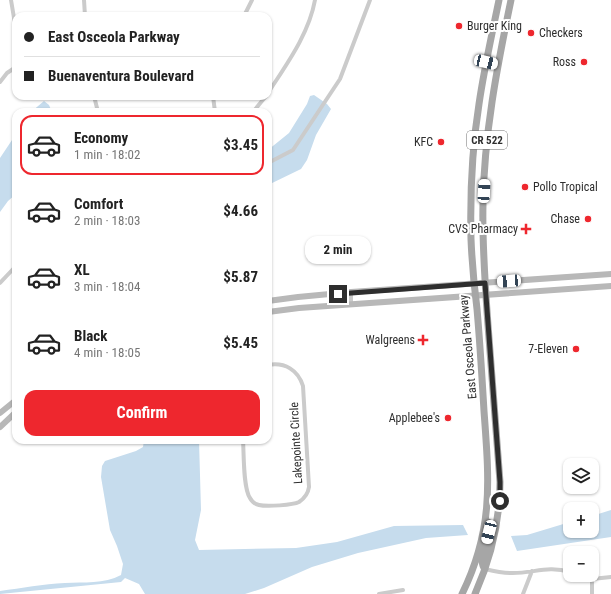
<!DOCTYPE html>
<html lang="en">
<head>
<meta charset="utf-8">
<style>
  :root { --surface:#fff; --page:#f2f2f2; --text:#222; --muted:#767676; --line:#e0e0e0; --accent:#ee272e }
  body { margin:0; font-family:"Roboto Condensed",sans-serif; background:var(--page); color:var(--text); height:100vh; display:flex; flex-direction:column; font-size:15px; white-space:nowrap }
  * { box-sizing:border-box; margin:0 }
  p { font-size:13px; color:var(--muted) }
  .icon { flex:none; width:22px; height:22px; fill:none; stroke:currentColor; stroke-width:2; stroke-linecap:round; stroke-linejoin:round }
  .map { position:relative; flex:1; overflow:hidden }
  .side { position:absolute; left:12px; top:108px; width:260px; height:336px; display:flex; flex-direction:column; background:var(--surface); border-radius:12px; box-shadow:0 1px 3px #0004 }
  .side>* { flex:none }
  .hud { position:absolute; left:12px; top:12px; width:260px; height:88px; border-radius:12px; box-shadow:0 1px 3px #0004; display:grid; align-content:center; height:88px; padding:0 12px; background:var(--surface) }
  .tools { position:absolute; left:563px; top:458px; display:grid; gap:8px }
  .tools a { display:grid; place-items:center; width:36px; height:36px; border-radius:8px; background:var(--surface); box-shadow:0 1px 3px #0004; font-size:20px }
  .end { position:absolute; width:18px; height:18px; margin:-9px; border:5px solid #2e2e2e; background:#fff; box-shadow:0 0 0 2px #fff }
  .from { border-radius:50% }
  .bubble { position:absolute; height:28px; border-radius:12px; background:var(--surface); box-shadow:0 1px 3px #0004; font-size:13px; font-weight:700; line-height:28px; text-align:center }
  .car { position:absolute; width:12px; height:24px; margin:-12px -6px; border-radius:5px; box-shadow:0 0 3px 1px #0007; background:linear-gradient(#fff 24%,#345 0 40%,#fff 0 76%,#345 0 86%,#fff 0) }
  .hud b { display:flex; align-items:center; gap:14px; height:38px; font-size:15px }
  .hud b+b { border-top:1px solid var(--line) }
  .hud i { width:10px; height:10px; background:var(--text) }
  ul { padding:7px 0 0; list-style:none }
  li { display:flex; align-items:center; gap:12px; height:60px; margin:0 8px 6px; padding:0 4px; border:2px solid transparent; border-radius:12px }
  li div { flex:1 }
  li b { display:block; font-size:15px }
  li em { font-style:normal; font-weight:700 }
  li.on { border-color:var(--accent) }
  li>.icon { width:36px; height:36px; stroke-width:1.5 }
  .action { display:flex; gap:8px; margin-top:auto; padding:8px 12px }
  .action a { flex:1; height:46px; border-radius:12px; background:var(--accent); color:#fff; font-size:16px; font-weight:700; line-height:46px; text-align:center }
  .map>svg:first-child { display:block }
  .water { fill:#c6dced }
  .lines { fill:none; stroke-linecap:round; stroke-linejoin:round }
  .street { stroke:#cbcbcb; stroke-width:4 }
  .secondary { stroke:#b8b8b8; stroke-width:6 }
  .primary { stroke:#a6a6a6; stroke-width:7 }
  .route { stroke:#2e2e2e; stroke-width:5 }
  .poi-dot { fill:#ee272e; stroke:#fff; stroke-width:1.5 }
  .labels { text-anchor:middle; stroke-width:4; stroke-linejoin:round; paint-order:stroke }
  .shield { fill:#fff; stroke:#6d6d6d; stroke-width:1 }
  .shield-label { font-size:11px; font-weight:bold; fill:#2e2e2e }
  .poi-label { font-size:12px; fill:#2e2e2e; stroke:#fff; text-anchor:end }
  .street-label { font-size:12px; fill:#2e2e2e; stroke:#fff }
</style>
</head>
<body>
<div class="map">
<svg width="611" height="594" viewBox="0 0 611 594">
  <rect width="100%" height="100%" fill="#fff"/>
  <path class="water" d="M314,95l13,9 4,5 -15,26 -9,25 -6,9 -33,16v-35l21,-17 18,-29 3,-8z
    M44,101l5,4 3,7h-21z
    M16,134v60l-8,7 -8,11v-54z
    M144,440h55l2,70 -6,30 4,10 97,-2 41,-6 57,-16 69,-1 5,10 -42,3 -68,15 -46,14 -48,21 -19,6h-100l-6,-10 -14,-6 -4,4 -121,12v-3c22,-3 43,-7 65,-8 19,-1 39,1 56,-8l2,-11 -6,-18 -7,-16 -9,-53 1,-11 3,-5 31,-10 7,-4z
    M611,510v27l-94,14 -6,-15 16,-1 43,-13v9h22v-15z"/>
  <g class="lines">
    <path class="street" d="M11,0l5,30
      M84,0l1,16
      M244,16l8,-16
      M486,62l11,3
      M0,82l7,-9 9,-6
      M268,93c18,-28 41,-59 47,-93
      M94,96l4,16
      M213,96l2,16
      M253,112l13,-16
      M268,163l25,-13 47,-71 30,-79
      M0,283l16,-17
      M351,305v-13
      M243,440c1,14 0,48 7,58 2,4 5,6 9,7 8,2 34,0 40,-3 6,-4 9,-8 10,-15l-6,-101c-5,-16 -18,-24 -35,-21
      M485,569c8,2 17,4 25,4 22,1 37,-8 60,-1
      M579,575l13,4 19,-2
      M379,594l24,-4
      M523,594l9,-23
      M592,594v-15"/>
    <path class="secondary" d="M268,301l30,-4 53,-5 260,-18
      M268,312l31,-4 312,-22
      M0,413l16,-13
      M0,427l16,-15"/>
    <path class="primary" d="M485,569c-8,-9 4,-26 4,-37 0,-3 -1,-7 -1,-10
      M462,594c32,-65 27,-114 22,-183 -2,-34 -4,-68 -7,-102 -3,-24 -5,-46 -6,-70 -1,-44 1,-91 8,-135 5,-35 13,-70 20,-104
      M475,594c16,-36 25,-73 25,-112 -4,-53 -8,-105 -12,-157 -3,-41 -6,-81 -5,-121 1,-69 14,-137 28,-204"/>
  </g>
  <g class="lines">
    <path class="route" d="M338,294l147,-11 15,199v19"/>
  </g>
  <g class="poi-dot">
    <circle cx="459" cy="26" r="4"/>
    <circle cx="531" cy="33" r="4"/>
    <circle cx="584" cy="62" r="4"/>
    <circle cx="441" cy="142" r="4"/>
    <circle cx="525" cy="187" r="4"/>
    <circle cx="588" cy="219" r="4"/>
    <path d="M524 223h4v4h4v4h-4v4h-4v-4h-4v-4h4z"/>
    <path d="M421 334h4v4h4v4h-4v4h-4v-4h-4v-4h4z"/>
    <circle cx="576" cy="349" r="4"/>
    <circle cx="448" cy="418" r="4"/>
  </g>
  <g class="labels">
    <rect class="shield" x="467" y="131" width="40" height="18" rx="3"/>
    <g class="shield-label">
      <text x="487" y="144">CR 522</text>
    </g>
    <g class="poi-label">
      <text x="467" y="30" text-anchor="start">Burger King</text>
      <text x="539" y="37" text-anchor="start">Checkers</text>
      <text x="576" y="66">Ross</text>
      <text x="433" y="146">KFC</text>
      <text x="533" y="191" text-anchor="start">Pollo Tropical</text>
      <text x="580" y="223">Chase</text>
      <text x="518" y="233">CVS Pharmacy</text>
      <text x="415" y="344">Walgreens</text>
      <text x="568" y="353">7-Eleven</text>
      <text x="440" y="422">Applebee's</text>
    </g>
    <g class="street-label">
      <text transform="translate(468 347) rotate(-95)" y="4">East Osceola Parkway</text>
      <text transform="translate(296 443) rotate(-93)" y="4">Lakepointe Circle</text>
    </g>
  </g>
</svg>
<div class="tools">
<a><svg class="icon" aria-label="layers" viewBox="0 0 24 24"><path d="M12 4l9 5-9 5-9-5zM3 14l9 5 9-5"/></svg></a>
<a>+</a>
<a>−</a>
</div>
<i class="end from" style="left:500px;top:501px"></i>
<i class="end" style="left:338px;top:294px"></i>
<div class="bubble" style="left:305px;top:236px;width:66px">2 min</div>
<i class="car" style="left:486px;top:62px;rotate:103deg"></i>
<i class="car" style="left:484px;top:191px;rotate:3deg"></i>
<i class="car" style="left:509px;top:281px;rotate:266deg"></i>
<i class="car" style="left:489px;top:532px;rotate:194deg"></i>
<div class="hud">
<b><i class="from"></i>East Osceola Parkway</b>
<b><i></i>Buenaventura Boulevard</b>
</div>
<section class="side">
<ul>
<li class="on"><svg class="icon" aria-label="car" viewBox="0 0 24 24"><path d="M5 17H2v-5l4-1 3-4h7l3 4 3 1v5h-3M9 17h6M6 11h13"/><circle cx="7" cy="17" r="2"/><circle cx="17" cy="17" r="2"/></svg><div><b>Economy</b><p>1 min · 18:02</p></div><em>$3.45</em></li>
<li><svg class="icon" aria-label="car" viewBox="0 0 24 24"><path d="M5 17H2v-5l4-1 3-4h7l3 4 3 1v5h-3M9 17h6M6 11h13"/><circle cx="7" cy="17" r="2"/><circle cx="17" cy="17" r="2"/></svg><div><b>Comfort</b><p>2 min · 18:03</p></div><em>$4.66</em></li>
<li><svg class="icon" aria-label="car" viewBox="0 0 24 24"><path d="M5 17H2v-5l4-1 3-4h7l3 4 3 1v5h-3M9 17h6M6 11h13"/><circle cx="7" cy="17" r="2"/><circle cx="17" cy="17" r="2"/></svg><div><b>XL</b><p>3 min · 18:04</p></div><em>$5.87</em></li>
<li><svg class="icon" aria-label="car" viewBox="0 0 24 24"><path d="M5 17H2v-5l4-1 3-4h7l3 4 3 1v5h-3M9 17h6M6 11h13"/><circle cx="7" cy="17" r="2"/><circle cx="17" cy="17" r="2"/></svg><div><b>Black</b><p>4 min · 18:05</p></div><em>$5.45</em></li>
</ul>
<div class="action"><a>Confirm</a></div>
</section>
</div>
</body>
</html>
